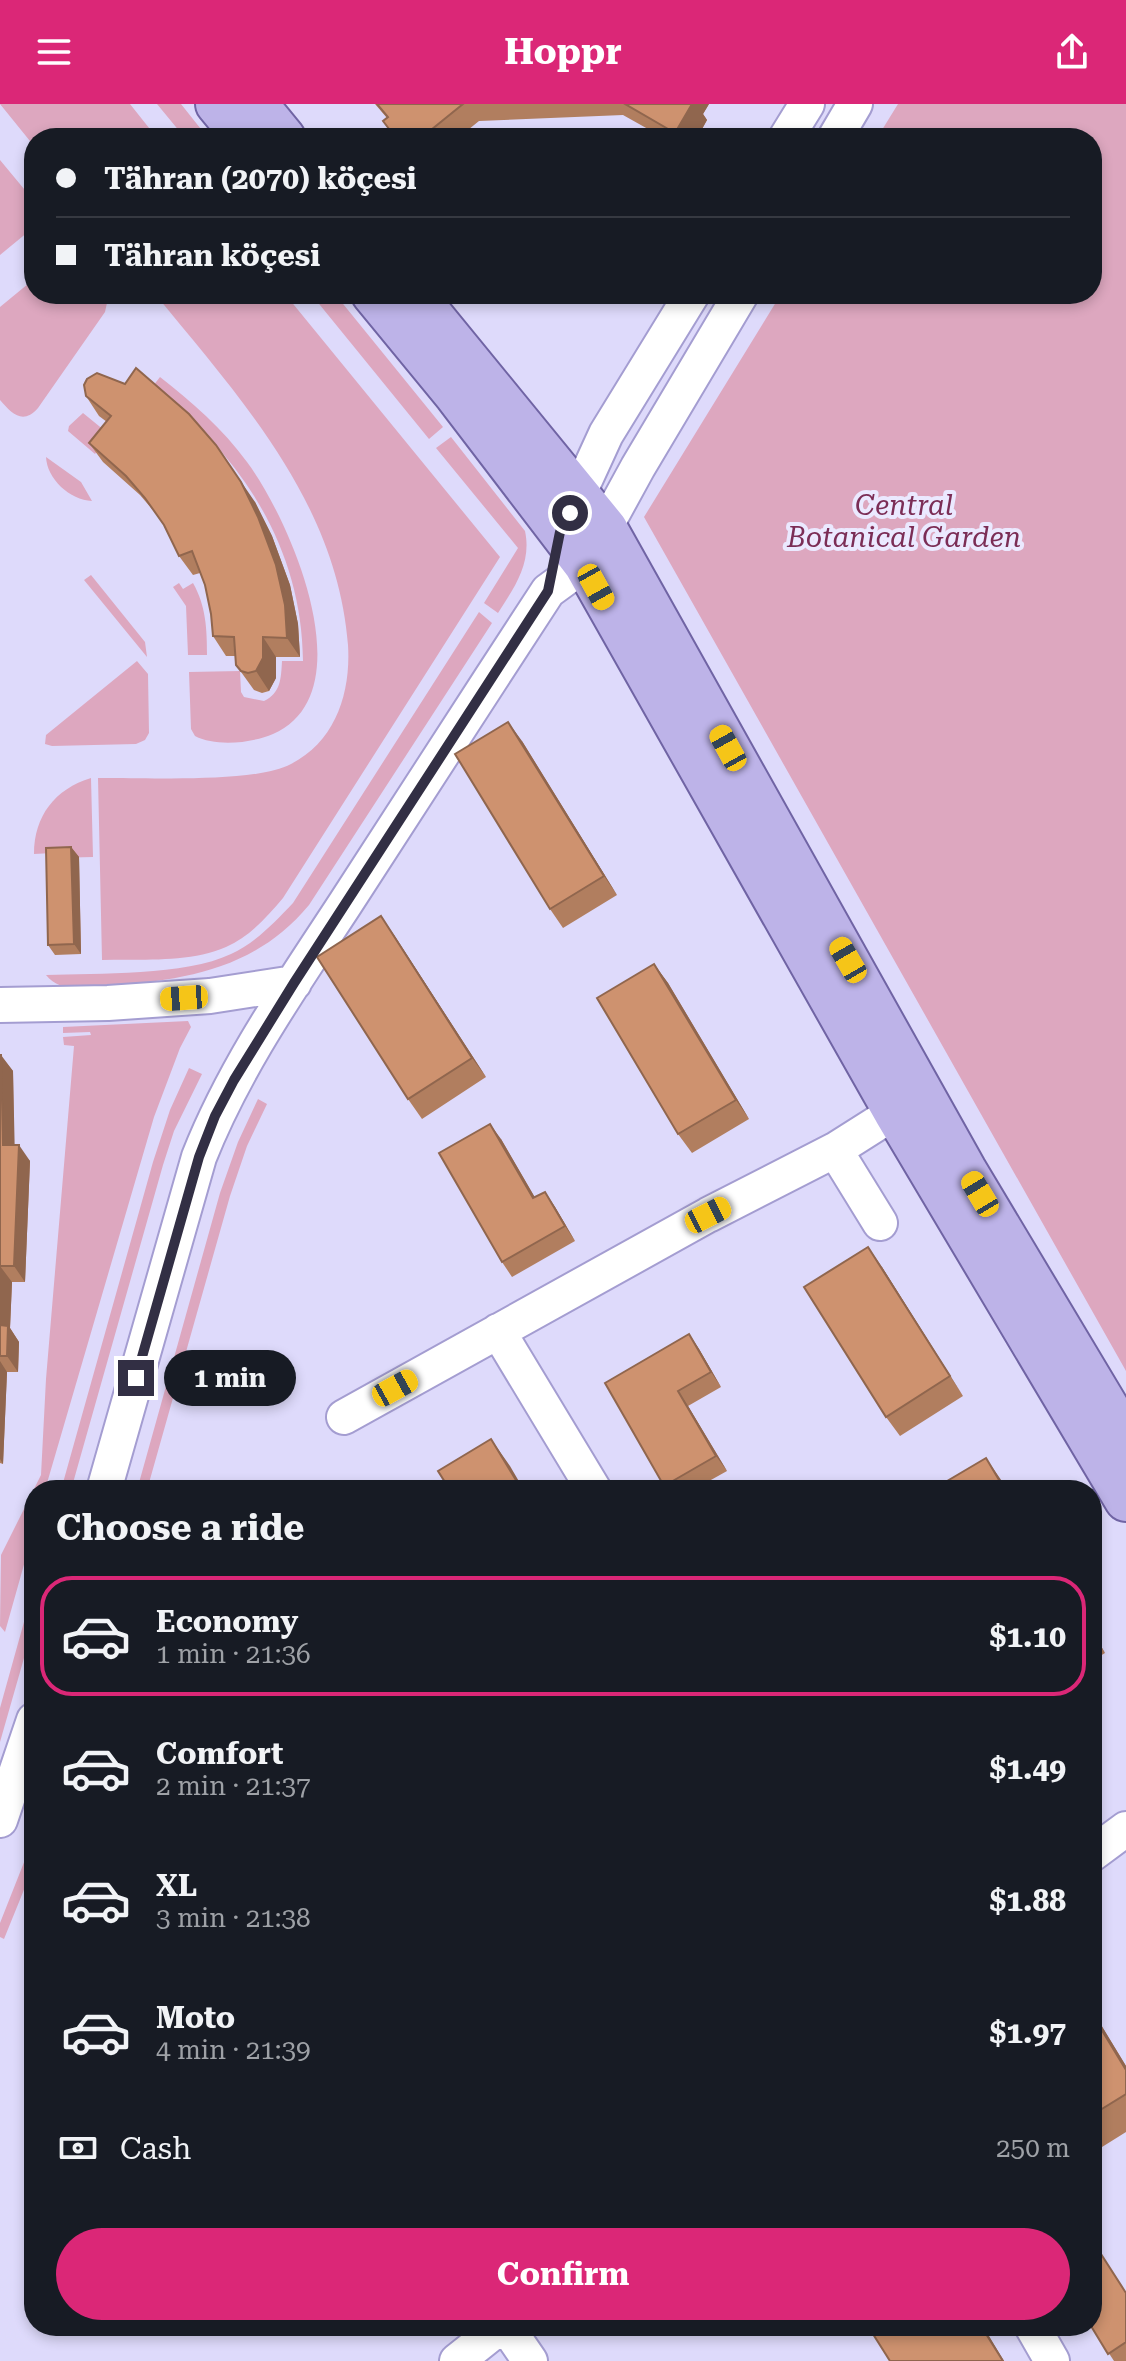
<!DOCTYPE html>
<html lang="en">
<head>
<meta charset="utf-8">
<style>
  :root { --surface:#171b24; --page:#242831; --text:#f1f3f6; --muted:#9ea1a6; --line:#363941; --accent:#db2777 }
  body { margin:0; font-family:"Roboto Serif",serif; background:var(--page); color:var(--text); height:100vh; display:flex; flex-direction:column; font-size:30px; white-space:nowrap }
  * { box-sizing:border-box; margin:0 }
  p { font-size:26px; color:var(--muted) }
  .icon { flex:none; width:44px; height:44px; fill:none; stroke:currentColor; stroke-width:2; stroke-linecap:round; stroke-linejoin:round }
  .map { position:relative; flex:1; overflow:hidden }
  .side { position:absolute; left:24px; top:1376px; width:1078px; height:856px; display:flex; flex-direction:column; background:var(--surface); border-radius:32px; box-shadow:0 4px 12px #0003 }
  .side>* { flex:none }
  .top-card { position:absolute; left:24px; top:24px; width:1078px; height:176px; border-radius:32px; box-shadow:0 4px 12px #0003; display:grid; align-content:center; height:176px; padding:0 32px; background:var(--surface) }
  .end { position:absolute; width:36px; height:36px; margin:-18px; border:10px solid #322f44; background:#fff; box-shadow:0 0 0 4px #fff }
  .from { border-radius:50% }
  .bubble { position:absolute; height:56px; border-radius:28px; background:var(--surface); box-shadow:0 4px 12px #0003; font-size:26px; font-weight:700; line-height:56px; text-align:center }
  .car { position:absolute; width:24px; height:48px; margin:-24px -12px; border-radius:10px; box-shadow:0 0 6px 2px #0007; background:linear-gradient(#f5c518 24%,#345 0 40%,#f5c518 0 76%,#345 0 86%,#f5c518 0) }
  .top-card b { display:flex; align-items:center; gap:28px; height:76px; font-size:30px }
  .top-card b+b { border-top:2px solid var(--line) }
  .top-card i { width:20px; height:20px; background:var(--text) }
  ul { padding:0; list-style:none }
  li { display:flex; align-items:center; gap:24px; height:120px; margin:0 16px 12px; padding:0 16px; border:4px solid transparent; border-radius:32px }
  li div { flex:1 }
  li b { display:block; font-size:30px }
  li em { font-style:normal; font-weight:700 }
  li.selected { border-color:var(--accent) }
  li>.icon { width:72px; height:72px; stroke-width:1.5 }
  h2 { padding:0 32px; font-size:36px; line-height:96px }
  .pay { display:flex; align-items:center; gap:20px; height:88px; padding:0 32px; font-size:30px }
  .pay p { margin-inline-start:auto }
  .cta { display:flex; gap:16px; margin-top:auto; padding:16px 32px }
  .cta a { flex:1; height:92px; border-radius:48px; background:var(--accent); color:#fff; font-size:32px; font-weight:700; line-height:92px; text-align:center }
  header { display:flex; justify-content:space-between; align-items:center; height:104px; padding:0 32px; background:var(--accent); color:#fff; font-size:36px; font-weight:700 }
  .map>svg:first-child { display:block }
  .green { fill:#dda7bf }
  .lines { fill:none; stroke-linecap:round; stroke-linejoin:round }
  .minor-casing { stroke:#a49dd1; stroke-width:38 }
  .major-casing { stroke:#7064a4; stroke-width:46 }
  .minor { stroke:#fff; stroke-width:34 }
  .major { stroke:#bdb3e8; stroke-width:42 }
  .wall { fill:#b17e5f }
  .shaded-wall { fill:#90664e }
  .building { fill:#ce926f; stroke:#90664e; stroke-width:2 }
  .route { stroke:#322f44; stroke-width:10 }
  .labels { text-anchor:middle; stroke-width:8; stroke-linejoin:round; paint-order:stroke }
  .park-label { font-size:28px; font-style:italic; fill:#7b2d56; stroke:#ebe9ff }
</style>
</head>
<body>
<header><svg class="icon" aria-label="menu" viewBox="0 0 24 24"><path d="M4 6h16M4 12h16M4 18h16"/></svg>Hoppr<svg class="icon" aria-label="share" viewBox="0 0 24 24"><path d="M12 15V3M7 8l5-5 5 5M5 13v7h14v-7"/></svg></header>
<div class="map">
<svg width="1126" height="2257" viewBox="0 0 1126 2257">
  <rect width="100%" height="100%" fill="#dedafb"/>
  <path class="green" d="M0,0h130l27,34h-123v8z
    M157,0h24l27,34h-23z
    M898,0h228v1267l-482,-854 137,-223h311v-156h-215z
    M0,56l34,41v26l-34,28z
    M34,175v15h75l-4,18 -67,96c-15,17 -26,6 -38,-8v-93z
    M155,190h130l215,263 -217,341c-16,19 -34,39 -57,49 -37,16 -84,12 -124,13l-4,-182c47,-1 155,6 193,-14 45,-23 60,-72 57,-119 -11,-142 -107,-246 -193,-351z
    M311,190h24l108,133 -14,12z
    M160,273c32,25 63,52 87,85 42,56 120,231 26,272 -21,9 -57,13 -78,2l-4,-7 -2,-57 51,-1 1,21 3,5 20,4c17,-8 17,-23 18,-40h21c-1,-115 -63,-206 -150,-275z
    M83,309l27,22 -15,19 -27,-23 1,-5z
    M451,333l74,94c7,32 -11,57 -27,82l-14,-10 34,-55 -82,-100z
    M46,353l35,25 11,19c-22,-1 -45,-22 -46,-44z
    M91,471l54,67 2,15 -63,-77z
    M179,479l4,6 10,-6c13,23 14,46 14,72h-19l-2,-49 -13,-19z
    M479,508l13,11 -183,282c-54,65 -126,76 -206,81 -20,1 -43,7 -57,-11 52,-2 139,1 185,-21 24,-11 43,-31 62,-51z
    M137,557l11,13 1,59 -4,7 -9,4 -84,2 -7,-2 1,-9z
    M91,674l2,79 -39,1 -1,-5 -19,1c0,-38 21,-65 57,-76z
    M188,917l3,6 -11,21 -26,69 -109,373h-11v39l-29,103 -5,-6 1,-71 40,-80 5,-96 28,-333 -10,-1 -1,-8 28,-2 -1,-3 -27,1v-6z
    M189,964l13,6 -28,57 -11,34 -92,325h-10l92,-328 17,-52z
    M258,995l9,5 -20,42 -17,50 -83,294h-10l83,-297 18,-51z
    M34,1482v37l-34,119v-34z
    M34,1733v28l-30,74 -4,-2v-14z"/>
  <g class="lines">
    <defs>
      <path id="minor" d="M786,34l21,-34
        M835,34l20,-34
        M568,413l38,-83 86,-140
        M0,901l108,-2 102,-7 84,-13
        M835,1046l45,73
        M498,1227l96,159
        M344,1313l364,-202 127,-65 60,-38
        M104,1386l95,-333c36,-91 93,-172 146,-253 68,-105 135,-209 203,-313l37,-27 53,-97 103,-173
        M0,1716l34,-100
        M1092,1750l34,-25
        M506,2222l24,35
        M1032,2222l20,35
        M457,2257l44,-35"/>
      <path id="major" d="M217,0l28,34
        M256,0l28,34
        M373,190l83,101 129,169 310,548 231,388
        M414,190l192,235 359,641 161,269"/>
    </defs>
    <use href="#minor" class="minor-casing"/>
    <use href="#major" class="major-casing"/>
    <use href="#minor" class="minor"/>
    <use href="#major" class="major"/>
  </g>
  <path class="wall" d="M375,0h92l12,17 -21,17h-64l-11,-17 4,-3z
    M467,0h242l-6,10 4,6 -10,18h-33l-41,-23 -144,6z
    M86,292l169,106 17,34 18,49 8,39 2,33h-24v21l-7,13 -7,2 -8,-3 -18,-25 -1,-9h-9l-13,-20 -2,-22 -6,-29 -5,-12 -7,2 -14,-19 -15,-31 -6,-9 -18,-21 -37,-33 -14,-19 18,-21 -8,-6z
    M522,637l95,154 -54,33 -13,-19z
    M71,743l8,10 2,97 -26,1 -7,-10z
    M394,831l92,142 -64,42 -14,-20z
    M654,860l14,19 81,136 -57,34 -14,-19z
    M0,951l13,16 1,74 16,16 -5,121h-13l-2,46 9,14 -1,30h-11l-4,92 -3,-1z
    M501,1035l34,59 10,-6 10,15 20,34 -63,36 -10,-15z
    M882,1163l81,129 -63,40 -14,-19z
    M689,1230l10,15 22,38 -33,19 39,65 -34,19h-26l-62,-107z
    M1092,1527l13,22 -13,8z
    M1092,1906l34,56v66l-24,15 -10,-15z
    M1126,2188v69h-12l-23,-35z"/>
  <path class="shaded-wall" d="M692,0h17l-6,10 4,6 -10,18h-18l-4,-5z
    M216,341l39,57 17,34 18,49 8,39 2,33 -13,-19z
    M263,533l13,20v21l-7,13 -13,-20z
    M508,618l14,19 95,154 -13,-19z
    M71,743l8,10 2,97 -7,-10z
    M381,812l13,19 92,142 -14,-19z
    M654,860l14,19 81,136 -13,-19z
    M1,951l12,16 2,90 -12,-16z
    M490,1020l11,15 43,74 -11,-15z
    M19,1041l11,16 -5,121 -11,-16z
    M545,1088l10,15 20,34 -10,-15z
    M868,1143l14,20 81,129 -13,-20z
    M0,1162l12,16 -2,46 9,14 -1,30 -11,-16 -7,-27z
    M689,1230l10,15 22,38 -10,-15z
    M0,1257l7,11 -4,92 -3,-5z
    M678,1287l10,15 39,65 -11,-15z
    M491,1335l19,27 14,24h-2z
    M986,1354l22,32h-3z
    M1092,1527l13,22 -13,-19z
    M1092,1906l34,56v4l-34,-56z
    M981,2222h2l21,35h-1z"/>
  <path class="building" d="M377,0h86l-42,34h-25l-13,-17 5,-4z
    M625,0h67l-17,29z
    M136,264l53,46 27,31 25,37 17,35 18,48 9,40 2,33 -24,-1v21l-7,13 -8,2 -7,-2 -5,-6 -2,-28 -21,-1 -2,-22 -6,-29 -13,-34 -13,5 -15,-31 -19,-27 -19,-22 -37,-33 22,-27 -25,-20 -2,-11 3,-6 10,-6 28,11z
    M508,618l96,154 -54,33 -95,-155z
    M71,743l3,97 -26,1 -2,-97z
    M381,812l91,142 -64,41 -91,-142z
    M654,860l82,136 -58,34 -81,-136z
    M0,951h1l2,90h16l-5,121h-14v8z
    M490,1020l43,74 12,-6 20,34 -63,36 -63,-109z
    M868,1143l82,129 -64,41 -82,-130z
    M0,1221l8,1 -1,30h-7z
    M689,1230l22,38 -33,19 38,65 -52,30 -59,-103z
    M491,1335l31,51h-72l-12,-19z
    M986,1354l19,32h-73z
    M1092,1910l34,56v24l-34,21z
    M1092,2136l34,53v49l-18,12 -17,-28h1z
    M886,2222h95l22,35h-113l-17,-27z"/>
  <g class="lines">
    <path class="route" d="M136,1274l63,-221 16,-41 19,-36 60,-97 254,-392 12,-59 10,-19"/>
  </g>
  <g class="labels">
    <g class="park-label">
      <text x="904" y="411">Central<tspan x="904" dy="32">Botanical Garden</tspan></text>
    </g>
  </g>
</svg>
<i class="end from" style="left:570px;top:409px"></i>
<i class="end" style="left:136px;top:1274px"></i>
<div class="bubble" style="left:164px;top:1246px;width:132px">1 min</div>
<i class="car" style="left:596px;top:483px;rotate:151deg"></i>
<i class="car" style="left:728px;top:644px;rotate:331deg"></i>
<i class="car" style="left:848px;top:856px;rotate:330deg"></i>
<i class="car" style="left:184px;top:894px;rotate:266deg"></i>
<i class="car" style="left:980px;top:1090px;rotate:329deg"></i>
<i class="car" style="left:708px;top:1111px;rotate:63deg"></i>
<i class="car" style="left:395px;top:1284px;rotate:61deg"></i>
<div class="top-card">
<b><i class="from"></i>Tähran (2070) köçesi</b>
<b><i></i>Tähran köçesi</b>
</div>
<section class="side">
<h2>Choose a ride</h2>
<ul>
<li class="selected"><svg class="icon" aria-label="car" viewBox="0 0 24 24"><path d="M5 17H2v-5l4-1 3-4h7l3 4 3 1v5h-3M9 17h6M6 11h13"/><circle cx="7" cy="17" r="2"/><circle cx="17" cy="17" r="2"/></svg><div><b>Economy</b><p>1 min · 21:36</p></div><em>$1.10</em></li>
<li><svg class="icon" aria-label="car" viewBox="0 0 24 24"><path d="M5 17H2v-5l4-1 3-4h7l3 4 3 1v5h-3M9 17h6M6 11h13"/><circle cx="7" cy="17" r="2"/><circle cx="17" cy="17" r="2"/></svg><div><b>Comfort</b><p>2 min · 21:37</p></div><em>$1.49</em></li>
<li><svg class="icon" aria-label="car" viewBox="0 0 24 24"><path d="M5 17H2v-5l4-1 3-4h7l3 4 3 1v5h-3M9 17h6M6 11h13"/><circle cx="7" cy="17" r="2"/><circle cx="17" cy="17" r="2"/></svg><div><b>XL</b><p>3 min · 21:38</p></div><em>$1.88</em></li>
<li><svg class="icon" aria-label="car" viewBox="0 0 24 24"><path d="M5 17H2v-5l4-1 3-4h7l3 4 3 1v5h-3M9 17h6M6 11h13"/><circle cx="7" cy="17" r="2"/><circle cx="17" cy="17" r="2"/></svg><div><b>Moto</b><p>4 min · 21:39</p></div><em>$1.97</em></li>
</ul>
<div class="pay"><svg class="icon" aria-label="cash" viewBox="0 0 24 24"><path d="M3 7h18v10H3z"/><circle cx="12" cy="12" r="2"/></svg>Cash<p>250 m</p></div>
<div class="cta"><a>Confirm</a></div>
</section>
</div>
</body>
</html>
